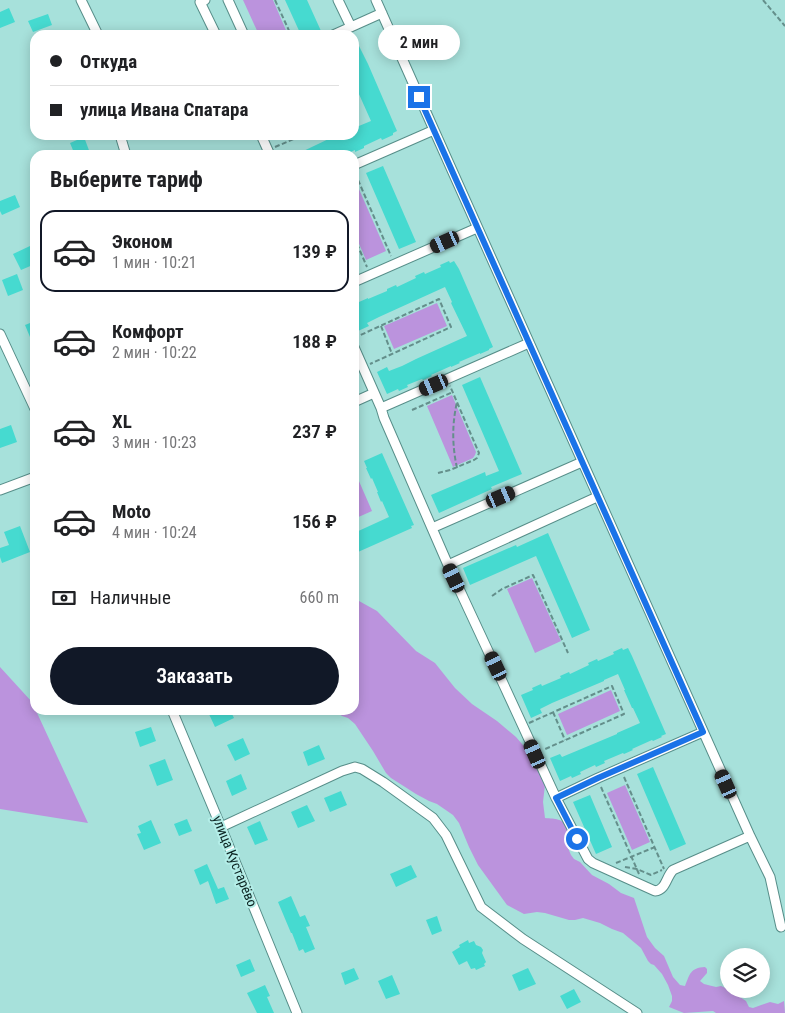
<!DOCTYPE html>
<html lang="ru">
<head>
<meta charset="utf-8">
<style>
  :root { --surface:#fff; --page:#f6f6f6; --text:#202124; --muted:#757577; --line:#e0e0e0; --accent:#111827 }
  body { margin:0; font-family:"Roboto Condensed",sans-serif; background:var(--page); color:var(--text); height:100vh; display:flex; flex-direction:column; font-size:19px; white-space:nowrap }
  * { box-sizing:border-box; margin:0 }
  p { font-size:16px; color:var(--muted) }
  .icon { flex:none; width:28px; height:28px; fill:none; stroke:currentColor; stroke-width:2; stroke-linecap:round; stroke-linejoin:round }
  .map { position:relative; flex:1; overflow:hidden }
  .side { position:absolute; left:30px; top:150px; width:329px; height:565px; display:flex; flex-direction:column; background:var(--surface); border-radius:15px; box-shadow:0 2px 12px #0003 }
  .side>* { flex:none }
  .guide { position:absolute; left:30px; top:30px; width:329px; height:110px; border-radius:15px; box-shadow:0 2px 12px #0003; display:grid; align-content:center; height:110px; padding:0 20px; background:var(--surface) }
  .tools { position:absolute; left:720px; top:948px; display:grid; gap:10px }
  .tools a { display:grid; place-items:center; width:50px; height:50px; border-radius:50%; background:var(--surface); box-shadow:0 2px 12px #0003; font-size:25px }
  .end { position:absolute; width:22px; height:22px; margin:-11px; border:6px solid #1a73e8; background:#fff; box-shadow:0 0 0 2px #fff }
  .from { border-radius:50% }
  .bubble { position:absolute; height:35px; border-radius:18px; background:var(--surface); box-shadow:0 2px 12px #0003; font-size:16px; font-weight:600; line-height:35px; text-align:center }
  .car { position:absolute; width:15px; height:30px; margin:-15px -8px; border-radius:6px; box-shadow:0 0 4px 1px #0007; background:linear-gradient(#222 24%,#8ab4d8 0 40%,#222 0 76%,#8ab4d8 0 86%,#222 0) }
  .guide b { display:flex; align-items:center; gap:18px; height:48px; font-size:19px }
  .guide b+b { border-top:1px solid var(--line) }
  .guide i { width:12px; height:12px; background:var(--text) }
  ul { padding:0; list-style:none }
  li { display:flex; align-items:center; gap:15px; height:82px; margin:0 10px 8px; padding:0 10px; border:2px solid transparent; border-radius:15px }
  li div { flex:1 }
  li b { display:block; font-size:19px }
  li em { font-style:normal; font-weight:600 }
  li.selected { border-color:var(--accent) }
  li>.icon { width:45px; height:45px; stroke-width:1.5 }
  h2 { padding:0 20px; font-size:22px; line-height:60px }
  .pay { display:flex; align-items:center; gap:12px; height:55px; padding:0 20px; font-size:19px }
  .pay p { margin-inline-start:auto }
  .cta { display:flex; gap:10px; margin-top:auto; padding:10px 20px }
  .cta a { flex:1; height:58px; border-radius:30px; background:var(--accent); color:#fff; font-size:20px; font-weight:600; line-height:58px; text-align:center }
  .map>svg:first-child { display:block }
  .green { fill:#bb93dd }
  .building { fill:#46dad0 }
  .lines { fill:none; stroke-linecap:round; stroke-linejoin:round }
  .minor-casing { stroke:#578e89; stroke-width:11 }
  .path { stroke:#648f8b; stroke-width:2; stroke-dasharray:5 2.5; stroke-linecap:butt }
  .minor { stroke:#fff; stroke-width:9 }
  .route { stroke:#1a73e8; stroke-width:6 }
  .labels { text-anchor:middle; stroke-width:4; stroke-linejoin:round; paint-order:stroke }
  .street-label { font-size:14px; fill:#0c2422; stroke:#b4eee8 }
</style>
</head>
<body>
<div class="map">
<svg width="785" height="1013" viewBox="0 0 785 1013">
  <rect width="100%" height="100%" fill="#a7e1db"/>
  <path class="green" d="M243,0h30l15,35h-29z
    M355,180l31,71 -20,9 -12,-28v-51z
    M437,303l10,23 -53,23 -10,-23z
    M452,395l24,57 -1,3 -2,3 -20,9 -26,-61z
    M355,472l17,39 -18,8v-46z
    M532,578l29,63 -26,12 -28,-64z
    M354,601h5l18,10 39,40 19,12 20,25 17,16 25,17 19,16 13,15 11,21 5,12 -2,17 2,16c11,1 16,0 24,10l-2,7 2,7 -1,6 3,7 3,4 6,3 12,13 17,9 12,9 13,5 13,39 8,11 9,8 9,21 7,8 5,1c5,-12 5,-18 20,-19l2,2v4l-7,8 4,3 12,3 5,-1 7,3 18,12 3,6 4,1 17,-6 8,2 6,-3 1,12h-69l-3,-2 -29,2 -15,-6 3,-6v-5l-4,-11 -6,-11 -8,-9 -3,-1 -3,-3 -7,-13 -18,-15 -11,-4 -12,-6 -17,-5 -8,2h-6l-24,-7 -8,-1 -13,2 -17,-9 -29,-40 -9,-18 -10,-24 -6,-8 -16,-11 -8,-3 -13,-7 -25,-16 -5,-5 -13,-22 -18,-27 -7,-6 -6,-2 -8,-6h20z
    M0,667l32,35 56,121 -88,-14z
    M611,690l9,21 -53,24 -9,-21z
    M625,785l25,57 -18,8 -25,-57z"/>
  <path class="building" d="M285,0h22l14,31 -9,4h-11z
    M9,8l6,14 -15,6v-16z
    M48,14l4,11 -19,7 -5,-11z
    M354,36l14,28 29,67 -4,2v2l-11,5 -1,-2 -17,8v2l-9,4v-2l-11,5h-49l42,-20h17v-7l17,-7 -17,-38z
    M84,137l6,16 -6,2h-9l-5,-12z
    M383,166l33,76 -17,7 -33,-76z
    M15,195l5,12 -18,8 -2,-4v-10z
    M30,246l5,11v7l-14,6 -8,-16z
    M449,261l1,2 4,-2 5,8 34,78 -4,2v1l-9,4v-1l-21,9 1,1 -9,4v-1l-20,9 1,1 -9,4 -1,-1 -15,6 1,2 -9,4 -1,-2 -11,5 -10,-22 10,-5 2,4 13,-5 14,-7 51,-23 -16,-33 1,-1 -7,-15 -66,30 -12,6 2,3 -11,5 -4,-10v-15l5,-3v-1l9,-4v1l19,-8v-2l9,-4 1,2 19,-9 -1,-2 9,-4 1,2 16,-7 -1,-2z
    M17,274l6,16 -15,6 -6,-16z
    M35,321v28l-10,-24z
    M480,377l42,97 -31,13 1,2 -53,24 -8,-18 54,-23 1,4 13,-5 -37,-86z
    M11,425l6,17 -17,6v-19z
    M382,453l32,72 -3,1 1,2 -54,24 -4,-9v-10l35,-16 -7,-16 -1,1 -4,-10h1l-6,-14 -1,1 -5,-11h1l-3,-7z
    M20,526l10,26 -28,11 -2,-6v-9l9,-3 -5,-13z
    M548,533l42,97 -18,8 -36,-82 -66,29 -7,-17 53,-23 1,2z
    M622,648l1,2 5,-2 4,8 34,78 -5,2 1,1 -9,4 -1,-1 -20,9 1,1 -9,4 -1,-1 -19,8 1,2 -9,4 -1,-2 -15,7 1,2 -9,4 -1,-2 -11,5 -10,-23 10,-4 2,3 12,-5 43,-18v-1l23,-10 -7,-15h-1l-8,-18h1l-7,-16 -14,6v1l-52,22 -12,6 2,4 -11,5 -10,-23 12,-5 -1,-2 9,-4 1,2 19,-8 -1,-2 9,-4 1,2 19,-9 -1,-2 9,-4 1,2 16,-7 -1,-2z
    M214,710h16l4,8 -19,9 -7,-15z
    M151,727l5,14 -16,6 -5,-15z
    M243,738l7,16 -15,7 -8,-16z
    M319,745l6,14 -17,7 -5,-14z
    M165,759l8,21 -16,6 -8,-21z
    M653,767l33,77 -16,7 -33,-77z
    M241,774l6,15 -15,7 -6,-15z
    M341,791l6,14 -17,7 -6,-14z
    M590,795l22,52 -16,7 -23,-52z
    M307,805l8,16 -17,7 -7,-16z
    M187,819l5,12 -13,5 -5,-12z
    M151,820l10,23 -17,7 -7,-16 4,-1 -3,-7z
    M260,821l8,19 -13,5 -8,-18z
    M207,864l11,25 6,-2 5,12 -13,5 -8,-23 -8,4 -6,-15z
    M411,865l6,12 -21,10 -6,-13z
    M291,896l9,21 5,-2 5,11 -4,1 9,22 -10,4 -2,-4 -4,2 -7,-18h-1l-13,-31z
    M437,916l5,15 -10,4 -6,-15z
    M468,940l1,3 5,-2 2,4 5,2 2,3 -1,3 4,9 -2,2 1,2 -9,4 -1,-2 -4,1 -4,-8 -8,4 -7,-13 8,-5 -1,-2z
    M250,959l5,12 -14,6 -5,-12z
    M354,968l5,11 -14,6 -4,-12z
    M528,968l8,16 -17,7 -7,-16z
    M392,975l8,19 -14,5 -8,-18z
    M265,985l5,11 -3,1 7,16h-17l-10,-20z
    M574,989l7,13 -14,7 -7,-13z"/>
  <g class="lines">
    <defs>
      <path id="minor" d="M81,0l17,35
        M205,0l-5,2 16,33
        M228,0l16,35
        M338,0l13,27
        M376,0l58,130 316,706 20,41 11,50
        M333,35l49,-22
        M120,135l6,20
        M261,135l9,20
        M354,165l80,-35
        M354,282l123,-54
        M0,334l35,75
        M529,343l-148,65 3,10 64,147 54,116 54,117 32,61 5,4 62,28c11,-1 11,-14 18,-21l77,-34
        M354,347l27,61
        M354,402l20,-9
        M0,490l35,-13
        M432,528l150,-66
        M448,565l149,-68
        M172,710l49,117 76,186
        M556,798l42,-20 105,-46
        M221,827l121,-56 13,-4 7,2 21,13 50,36 13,17 35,72 42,32 114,74"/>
    </defs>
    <use href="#minor" class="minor-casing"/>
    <path class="path" d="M275,0l16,35
      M763,0l22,26
      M354,110l1,3h-1
      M275,147l28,-12
      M355,173l36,83
      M354,237l13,30
      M381,326l11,28
      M354,338l85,-39 12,28 -81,37
      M412,410l41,-18
      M457,468c-5,-23 -5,-44 0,-66
      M438,473l12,-3 24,-10 3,-2 2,-5 -29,-67
      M492,596l10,-7 31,-14 35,78
      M553,712l12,28
      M529,723l83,-37 12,28 -81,36
      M624,777l40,92
      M601,787l38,87
      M616,863l39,-16
      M625,867l12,2 14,6 11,-5"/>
    <use href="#minor" class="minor"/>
  </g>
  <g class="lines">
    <path class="route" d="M419,97l284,635 -105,46 -42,20 21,41"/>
  </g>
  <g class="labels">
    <g class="street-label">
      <text transform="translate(235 861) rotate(68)" y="5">улица Кустарёво</text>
    </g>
  </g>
</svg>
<div class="tools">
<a><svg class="icon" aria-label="layers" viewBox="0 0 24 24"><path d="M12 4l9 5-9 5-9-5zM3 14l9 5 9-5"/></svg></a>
</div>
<i class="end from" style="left:577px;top:839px"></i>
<i class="end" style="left:419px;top:97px"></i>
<div class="bubble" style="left:378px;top:25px;width:82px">2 мин</div>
<i class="car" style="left:445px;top:242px;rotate:246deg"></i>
<i class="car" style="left:434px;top:385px;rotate:247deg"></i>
<i class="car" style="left:501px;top:497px;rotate:67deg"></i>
<i class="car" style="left:454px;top:578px;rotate:335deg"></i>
<i class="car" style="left:496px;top:666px;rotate:335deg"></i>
<i class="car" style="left:535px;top:754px;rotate:336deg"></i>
<i class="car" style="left:726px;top:784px;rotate:336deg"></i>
<div class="guide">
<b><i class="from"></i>Откуда</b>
<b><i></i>улица Ивана Спатара</b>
</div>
<section class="side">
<h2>Выберите тариф</h2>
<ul>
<li class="selected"><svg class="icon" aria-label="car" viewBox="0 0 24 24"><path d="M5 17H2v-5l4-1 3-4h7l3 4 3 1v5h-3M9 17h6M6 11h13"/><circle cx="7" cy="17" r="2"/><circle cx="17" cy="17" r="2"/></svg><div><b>Эконом</b><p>1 мин · 10:21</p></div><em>139 ₽</em></li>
<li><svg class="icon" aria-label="car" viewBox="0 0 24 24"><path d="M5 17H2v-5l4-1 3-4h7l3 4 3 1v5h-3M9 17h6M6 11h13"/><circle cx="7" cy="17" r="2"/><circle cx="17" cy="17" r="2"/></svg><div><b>Комфорт</b><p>2 мин · 10:22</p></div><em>188 ₽</em></li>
<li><svg class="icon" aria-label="car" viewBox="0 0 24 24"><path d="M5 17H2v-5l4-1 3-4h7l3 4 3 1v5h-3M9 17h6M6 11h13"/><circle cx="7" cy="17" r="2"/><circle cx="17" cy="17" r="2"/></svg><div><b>XL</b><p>3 мин · 10:23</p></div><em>237 ₽</em></li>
<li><svg class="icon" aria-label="car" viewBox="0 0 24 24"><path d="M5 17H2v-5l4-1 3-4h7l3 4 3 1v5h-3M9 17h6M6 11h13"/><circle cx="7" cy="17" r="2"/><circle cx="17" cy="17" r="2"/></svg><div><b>Moto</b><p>4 мин · 10:24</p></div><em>156 ₽</em></li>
</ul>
<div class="pay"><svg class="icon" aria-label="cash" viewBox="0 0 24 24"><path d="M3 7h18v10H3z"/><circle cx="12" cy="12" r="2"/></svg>Наличные<p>660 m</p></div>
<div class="cta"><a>Заказать</a></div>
</section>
</div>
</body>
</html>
